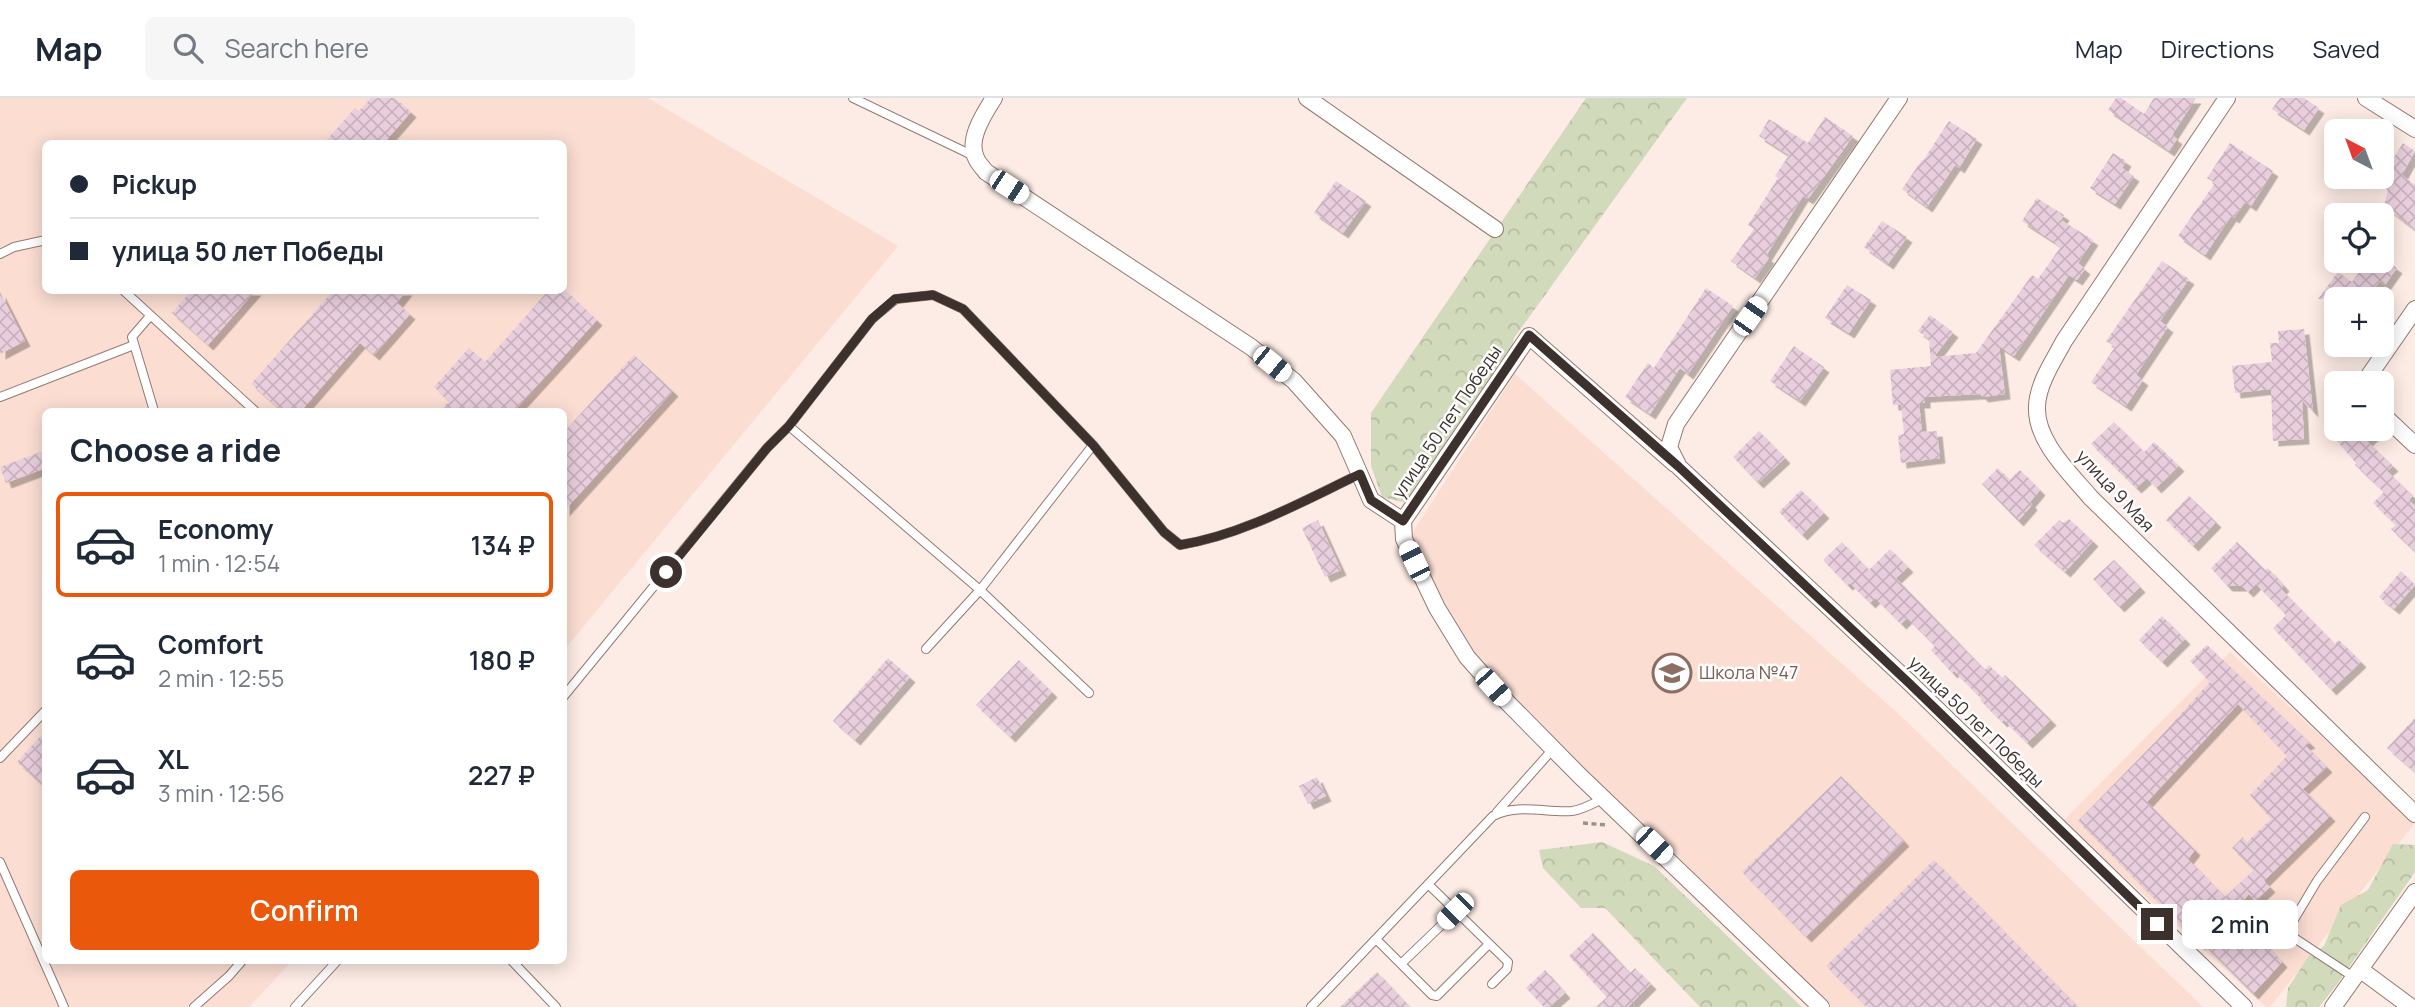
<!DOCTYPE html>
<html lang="en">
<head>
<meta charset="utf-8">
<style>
  :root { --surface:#fff; --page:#f6f6f7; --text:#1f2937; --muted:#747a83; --line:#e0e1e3; --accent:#ea580c }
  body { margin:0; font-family:Manrope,sans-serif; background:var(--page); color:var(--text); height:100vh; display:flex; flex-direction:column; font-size:26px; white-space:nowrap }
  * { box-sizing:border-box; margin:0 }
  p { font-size:23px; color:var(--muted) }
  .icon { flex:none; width:38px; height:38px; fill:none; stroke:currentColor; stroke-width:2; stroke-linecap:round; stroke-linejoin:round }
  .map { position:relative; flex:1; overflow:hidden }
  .details { position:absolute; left:42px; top:310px; width:525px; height:556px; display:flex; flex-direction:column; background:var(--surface); border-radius:10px; box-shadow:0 4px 18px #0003 }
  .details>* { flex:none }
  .guide { position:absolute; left:42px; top:42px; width:525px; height:154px; border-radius:10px; box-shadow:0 4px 18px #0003; display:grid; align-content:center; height:154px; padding:0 28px; background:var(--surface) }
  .needle { width:46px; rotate:319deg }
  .tools { position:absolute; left:2324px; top:21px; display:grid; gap:14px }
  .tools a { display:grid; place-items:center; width:70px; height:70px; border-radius:10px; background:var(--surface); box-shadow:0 4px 18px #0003; font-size:35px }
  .end { position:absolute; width:32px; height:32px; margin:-16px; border:9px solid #3c312d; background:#fff; box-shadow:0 0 0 4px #fff }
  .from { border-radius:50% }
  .bubble { position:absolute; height:49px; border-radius:10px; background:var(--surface); box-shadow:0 4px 18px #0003; font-size:23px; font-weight:600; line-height:49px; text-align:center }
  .car { position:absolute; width:21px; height:42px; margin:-21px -10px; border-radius:9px; box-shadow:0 0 5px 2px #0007; background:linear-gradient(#fff 24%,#345 0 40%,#fff 0 76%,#345 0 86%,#fff 0) }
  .guide b { display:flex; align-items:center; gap:24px; height:66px; font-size:26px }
  .guide b+b { border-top:2px solid var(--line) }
  .guide i { width:18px; height:18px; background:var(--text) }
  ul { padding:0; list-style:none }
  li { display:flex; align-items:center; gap:21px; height:105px; margin:0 14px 10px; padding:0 14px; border:4px solid transparent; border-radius:10px }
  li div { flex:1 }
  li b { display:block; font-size:26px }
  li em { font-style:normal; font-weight:600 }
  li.on { border-color:var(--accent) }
  li>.icon { width:63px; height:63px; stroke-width:1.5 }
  h2 { padding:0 28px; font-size:32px; line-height:84px }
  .cta { display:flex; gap:14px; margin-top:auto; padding:14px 28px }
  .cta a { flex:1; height:80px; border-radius:10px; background:var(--accent); color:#fff; font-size:28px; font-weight:600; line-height:80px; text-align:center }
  header { display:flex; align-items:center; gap:42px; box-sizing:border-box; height:98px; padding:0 35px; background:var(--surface); border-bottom:2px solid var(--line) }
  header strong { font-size:33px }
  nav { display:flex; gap:38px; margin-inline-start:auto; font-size:24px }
  .search { width:490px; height:63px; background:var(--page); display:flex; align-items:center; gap:18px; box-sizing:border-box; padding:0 24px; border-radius:10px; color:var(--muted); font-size:26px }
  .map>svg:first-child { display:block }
  .built { fill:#fbddd2; fill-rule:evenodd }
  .forest { fill:url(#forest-crowns) }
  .building { fill:url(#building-cross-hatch); fill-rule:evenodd; filter:url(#shadow) }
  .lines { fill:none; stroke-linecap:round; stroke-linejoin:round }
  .service-casing { stroke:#937970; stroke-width:10 }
  .minor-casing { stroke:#937970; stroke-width:18 }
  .path { stroke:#9d8f8a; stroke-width:3.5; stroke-dasharray:5 3.5; stroke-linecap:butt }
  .service { stroke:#fff; stroke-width:8 }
  .minor { stroke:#fff; stroke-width:16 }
  .route { stroke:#3c312d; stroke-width:9 }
  .labels { text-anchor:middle; stroke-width:5; stroke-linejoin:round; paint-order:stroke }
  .street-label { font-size:18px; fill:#3c312d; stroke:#fdfdfd }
  .education-label { font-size:18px; fill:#785e54; stroke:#fdfdfd; text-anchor:start }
</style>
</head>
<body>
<header>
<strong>Map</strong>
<div class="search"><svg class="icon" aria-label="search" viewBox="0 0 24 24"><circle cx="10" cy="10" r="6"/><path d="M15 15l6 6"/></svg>Search here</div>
<nav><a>Map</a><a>Directions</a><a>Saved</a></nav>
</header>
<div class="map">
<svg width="2415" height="909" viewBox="0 0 2415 909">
  <defs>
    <pattern id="forest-crowns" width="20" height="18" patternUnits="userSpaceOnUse" patternTransform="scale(1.75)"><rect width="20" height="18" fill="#d2dabc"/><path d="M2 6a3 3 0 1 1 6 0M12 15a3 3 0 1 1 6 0" fill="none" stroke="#b5bca2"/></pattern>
    <pattern id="building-cross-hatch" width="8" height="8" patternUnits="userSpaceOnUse" patternTransform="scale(1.75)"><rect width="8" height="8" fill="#e9cfdd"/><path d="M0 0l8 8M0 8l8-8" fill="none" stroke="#c9b2be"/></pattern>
    <filter id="shadow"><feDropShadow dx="5.5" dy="5.5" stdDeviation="0" flood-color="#0004"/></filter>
  </defs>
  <rect width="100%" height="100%" fill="#fdece5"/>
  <path class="built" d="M0,0h648l250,148 -334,404v-239h-518v550h246l-43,46h-249zM46,46h518v146h-518z
    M1515,276l387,343 301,290h-371l-276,-264 -86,-92 -60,-115z
    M2230,554l185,171 -145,184h-4l-203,-186z"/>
  <path class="forest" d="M1586,0h101l-173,240 -4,22 -96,145 -32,-8 -11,-31v-53z
    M1602,744l52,24 148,141h-102l-95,-99h-24l-38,-40 -4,-18z
    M2393,746l22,1v27l-77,111 -19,24h-33l2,-19 20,-31 16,-11 17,-41 27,-15z"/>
  <path class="building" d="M371,0h24l16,14 -28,32h-60l32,-36 4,3z
    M2116,0h5l23,16 10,-16h42l-24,37 5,4 -8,12 -61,-41z
    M2280,0h24l15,10 -15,22 -32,-21z
    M1825,19l28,19 -45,63 -5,-3 -37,60 3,2 -14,20 -24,-17 23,-32 -6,-4 30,-47 -3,-2 14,-21 -30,-19 10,-17 39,24z
    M1949,23l28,18 -18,29 -4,-3 -28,42 -25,-18 20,-29 1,1z
    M2230,45l43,28 -22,35 -6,-4 -11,16 -3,-2 -26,39 -27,-19 37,-53 -8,-5z
    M2403,45l12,8 -13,24 13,10v45l-31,-24 4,-16 -6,-4v-20l8,-2z
    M2113,55l13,8 -4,7 12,8 -19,28 -25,-16z
    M1336,83l30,20 -23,32 -29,-20z
    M2037,100l27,17 -3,5 32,20 -15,23 7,6 -8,11 -8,-5 -55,81 -15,-10 6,48 -22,3 -3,-3 -55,3v6h-6l3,29 15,-1 3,27 -39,5 -3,-28 6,-1 -3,-29h-8l-3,-35 41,-4 -2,-27 -11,-8 12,-16 23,17 -19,25 42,-4 56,-78 6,4 22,-31 -5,-3 1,-2 -34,-22z
    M1882,123l25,16 -19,27 -24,-17z
    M2162,163l27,18 -29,42 8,6 -32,48 7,5 -17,26 -35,-24 24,-35 -9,-6z
    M2367,163h20l10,7 -12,17 -5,-4 -14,18h-48l20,-27 14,10z
    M1847,187l24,15 -22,33 -24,-15z
    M1706,190l27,18 -45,68 -8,-6 -30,46 -25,-17 23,-34 6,5z
    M192,192h64l-48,55 -36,-32z
    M334,192h73l-10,13 13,11 -36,41 -14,-12 -59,68h-19l-31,-27z
    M549,192h16l32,30 -83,91h-74l9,-10 -15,-14 35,-39 16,14z
    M0,194l25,49 -25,13z
    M2304,231l9,83 -11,-12 2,39 -31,2 -2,-52 -36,4 -3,-27 40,-4 -2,-19h9l-1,-12z
    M1794,248l30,21 -24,34 -30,-20z
    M634,257l39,36 -109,120v-79z
    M2114,324l30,30 10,-10 25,24 -23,22 -9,-10 -11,10 -45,-44z
    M2351,331h29l-13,12 26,25 -6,5 26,25 -4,4 6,6v46l-24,-23 5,-4 -23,-22 11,-11 -29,-27 1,-2 -19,-22z
    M1759,333l26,27 -27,25 -25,-26z
    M46,352v18l-40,15 -6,-16z
    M1998,370l11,12 11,-10 20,20 -10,12 2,3 -14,16 -36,-37z
    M1801,392l23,23 -22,22 -23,-23z
    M2189,398l27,26 -23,24 -27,-26z
    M2069,421l24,22 -28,31 -31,-27 25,-25 4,3z
    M1318,422l23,50 -16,7 -23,-49z
    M1842,444l27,28 21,-21 18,18 -12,11 89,92 4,-5 13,13 3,-3 46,45 -24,23 -23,-23 -2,2 -22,-22 2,-1 -28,-28 -2,2 -21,-23 4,-4 -28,-28 -6,6 -26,-26 -5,5 -20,-20 -3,2 -24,-25z
    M2237,444l28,28 3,-2 16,18 -3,3 54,55 4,-4 22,22 -30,28 -58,-62 13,-13 -30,-31 -8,8 -6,-6h-15l-16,-18z
    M2114,462l26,27 -21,20 -26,-28z
    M2401,473l14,14 -21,24 -15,-12z
    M2162,518l23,23 -23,23 -23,-22z
    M2207,547l103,98 -5,2 22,22 -24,22 27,27 -66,65 6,6 -15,14 -6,-7 -27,31 22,22 13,-12 25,27 -29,32 -51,-51 -2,2 -122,-124 81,-83 51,-56 -20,-21zM2238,606l49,52 -37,39 21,24 -24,23 -4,-5 -11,11 22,22 -29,27 -37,-38 7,-9 -48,-48z
    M888,560l22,19 -55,63 -22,-19z
    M1019,562l33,32 -42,45 -34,-32z
    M2415,620v54l-28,-24z
    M46,632v58l-29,-26z
    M1841,678l63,65 -98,96 -64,-65z
    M1317,679l9,19 -18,8 -9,-18z
    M1934,762l144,147h-211l-41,-41z
    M1593,835l37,40 5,-5 16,16 -23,23h-32l11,-10 -38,-41z
    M1545,872l20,23 -16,14h-5l-18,-19z
    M1377,874l33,35h-70z"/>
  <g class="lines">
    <defs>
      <path id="service" d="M853,0l123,59
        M0,156l14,-7 32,-7
        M123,192l132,121
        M150,218l-18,21 22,74
        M0,299l134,-52
        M789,328l191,164 109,103
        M926,551l54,-59 113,-145
        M564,598l203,-248 22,-22 83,-107 24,-20 37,-4 30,14 130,136 71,87 16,13c63,-10 123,-44 180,-71
        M0,660l46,-48
        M1497,714l56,-63
        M0,764l64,145
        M1428,786l80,78 -1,7 -15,15
        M2273,826l82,54
        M2286,835l31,-52 48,-64
        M1376,841l56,56 5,1 52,-52
        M512,863l44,46
        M1401,866l55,-53
        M194,909l35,-31 13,-15
        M295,909l42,-46
        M1311,909l182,-191c24,-13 53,-3 79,-5 10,-1 22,-8 32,-13"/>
      <path id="minor" d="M994,0c-10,16 -27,41 -18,60 2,5 7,10 10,14l265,175 43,34 49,55 28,64 32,21 1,18 33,69 30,49 39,44 74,75 241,231
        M1307,0l188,131
        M1899,0l-223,326 -7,23 10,20 231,216 334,324
        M2227,0l-163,243c-10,19 -26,42 -27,65 -2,35 33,67 54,92l324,316
        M2366,0l49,31
        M2369,285l-1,-6 47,-68
        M2382,316l33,31
        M1403,423l126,-185 146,128
        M2361,872l50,37
        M2333,909l82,-115"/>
    </defs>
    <use href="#service" class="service-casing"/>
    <use href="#minor" class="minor-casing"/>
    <path class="path" d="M1583,725l24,2"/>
    <use href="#service" class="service"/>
    <use href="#minor" class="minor"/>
  </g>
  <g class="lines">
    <path class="route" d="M666,474l101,-124 22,-22 83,-107 23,-20 38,-4 30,14 130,136 71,87 16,13c63,-10 123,-44 180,-71l11,26 32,21 126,-186 150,132 231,217 247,240"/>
  </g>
  <defs>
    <symbol id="school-ring" viewBox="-11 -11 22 22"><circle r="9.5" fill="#fdfdfd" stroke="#8d6e63" stroke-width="1.5"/><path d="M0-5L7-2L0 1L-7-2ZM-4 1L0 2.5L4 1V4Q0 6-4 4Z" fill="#8d6e63"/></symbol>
  </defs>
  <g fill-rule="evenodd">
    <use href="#school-ring" x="1650" y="553" width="44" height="44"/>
  </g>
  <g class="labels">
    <g class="street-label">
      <text transform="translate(1447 324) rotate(-56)" y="6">улица 50 лет Победы</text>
      <text transform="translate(2115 393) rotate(47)" y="6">улица 9 Мая</text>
      <text transform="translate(1976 624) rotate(44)" y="6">улица 50 лет Победы</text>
    </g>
    <g class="education-label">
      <text x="1699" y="581">Школа №47</text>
    </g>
  </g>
</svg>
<div class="tools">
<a><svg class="needle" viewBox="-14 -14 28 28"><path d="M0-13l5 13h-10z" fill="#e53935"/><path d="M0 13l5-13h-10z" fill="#747a83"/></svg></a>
<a><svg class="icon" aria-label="locate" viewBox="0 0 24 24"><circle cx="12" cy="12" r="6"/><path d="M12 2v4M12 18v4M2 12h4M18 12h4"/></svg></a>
<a>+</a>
<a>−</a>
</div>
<i class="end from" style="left:666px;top:474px"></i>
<i class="end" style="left:2157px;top:826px"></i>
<div class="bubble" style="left:2182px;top:802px;width:116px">2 min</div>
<i class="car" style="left:1009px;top:89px;rotate:123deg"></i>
<i class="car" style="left:1750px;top:218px;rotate:35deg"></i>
<i class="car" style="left:1272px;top:266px;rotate:129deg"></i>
<i class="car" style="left:1414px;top:463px;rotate:334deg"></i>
<i class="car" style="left:1493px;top:589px;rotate:138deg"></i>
<i class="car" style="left:1654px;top:747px;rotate:134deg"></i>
<i class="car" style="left:1455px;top:813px;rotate:225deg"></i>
<div class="guide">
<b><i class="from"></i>Pickup</b>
<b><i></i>улица 50 лет Победы</b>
</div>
<section class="details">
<h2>Choose a ride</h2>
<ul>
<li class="on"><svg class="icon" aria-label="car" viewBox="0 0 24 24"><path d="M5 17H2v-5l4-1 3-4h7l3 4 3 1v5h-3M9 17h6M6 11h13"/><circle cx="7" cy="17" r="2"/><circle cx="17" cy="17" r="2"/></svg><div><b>Economy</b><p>1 min · 12:54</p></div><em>134 ₽</em></li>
<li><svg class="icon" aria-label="car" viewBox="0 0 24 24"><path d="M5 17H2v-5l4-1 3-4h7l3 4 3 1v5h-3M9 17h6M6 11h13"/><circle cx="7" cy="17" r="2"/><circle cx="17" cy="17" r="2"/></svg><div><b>Comfort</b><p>2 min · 12:55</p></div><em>180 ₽</em></li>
<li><svg class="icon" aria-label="car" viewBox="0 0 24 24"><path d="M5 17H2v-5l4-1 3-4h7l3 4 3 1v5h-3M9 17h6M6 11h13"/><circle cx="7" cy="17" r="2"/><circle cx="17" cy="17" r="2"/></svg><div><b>XL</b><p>3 min · 12:56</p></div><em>227 ₽</em></li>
</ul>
<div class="cta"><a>Confirm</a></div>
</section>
</div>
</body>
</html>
